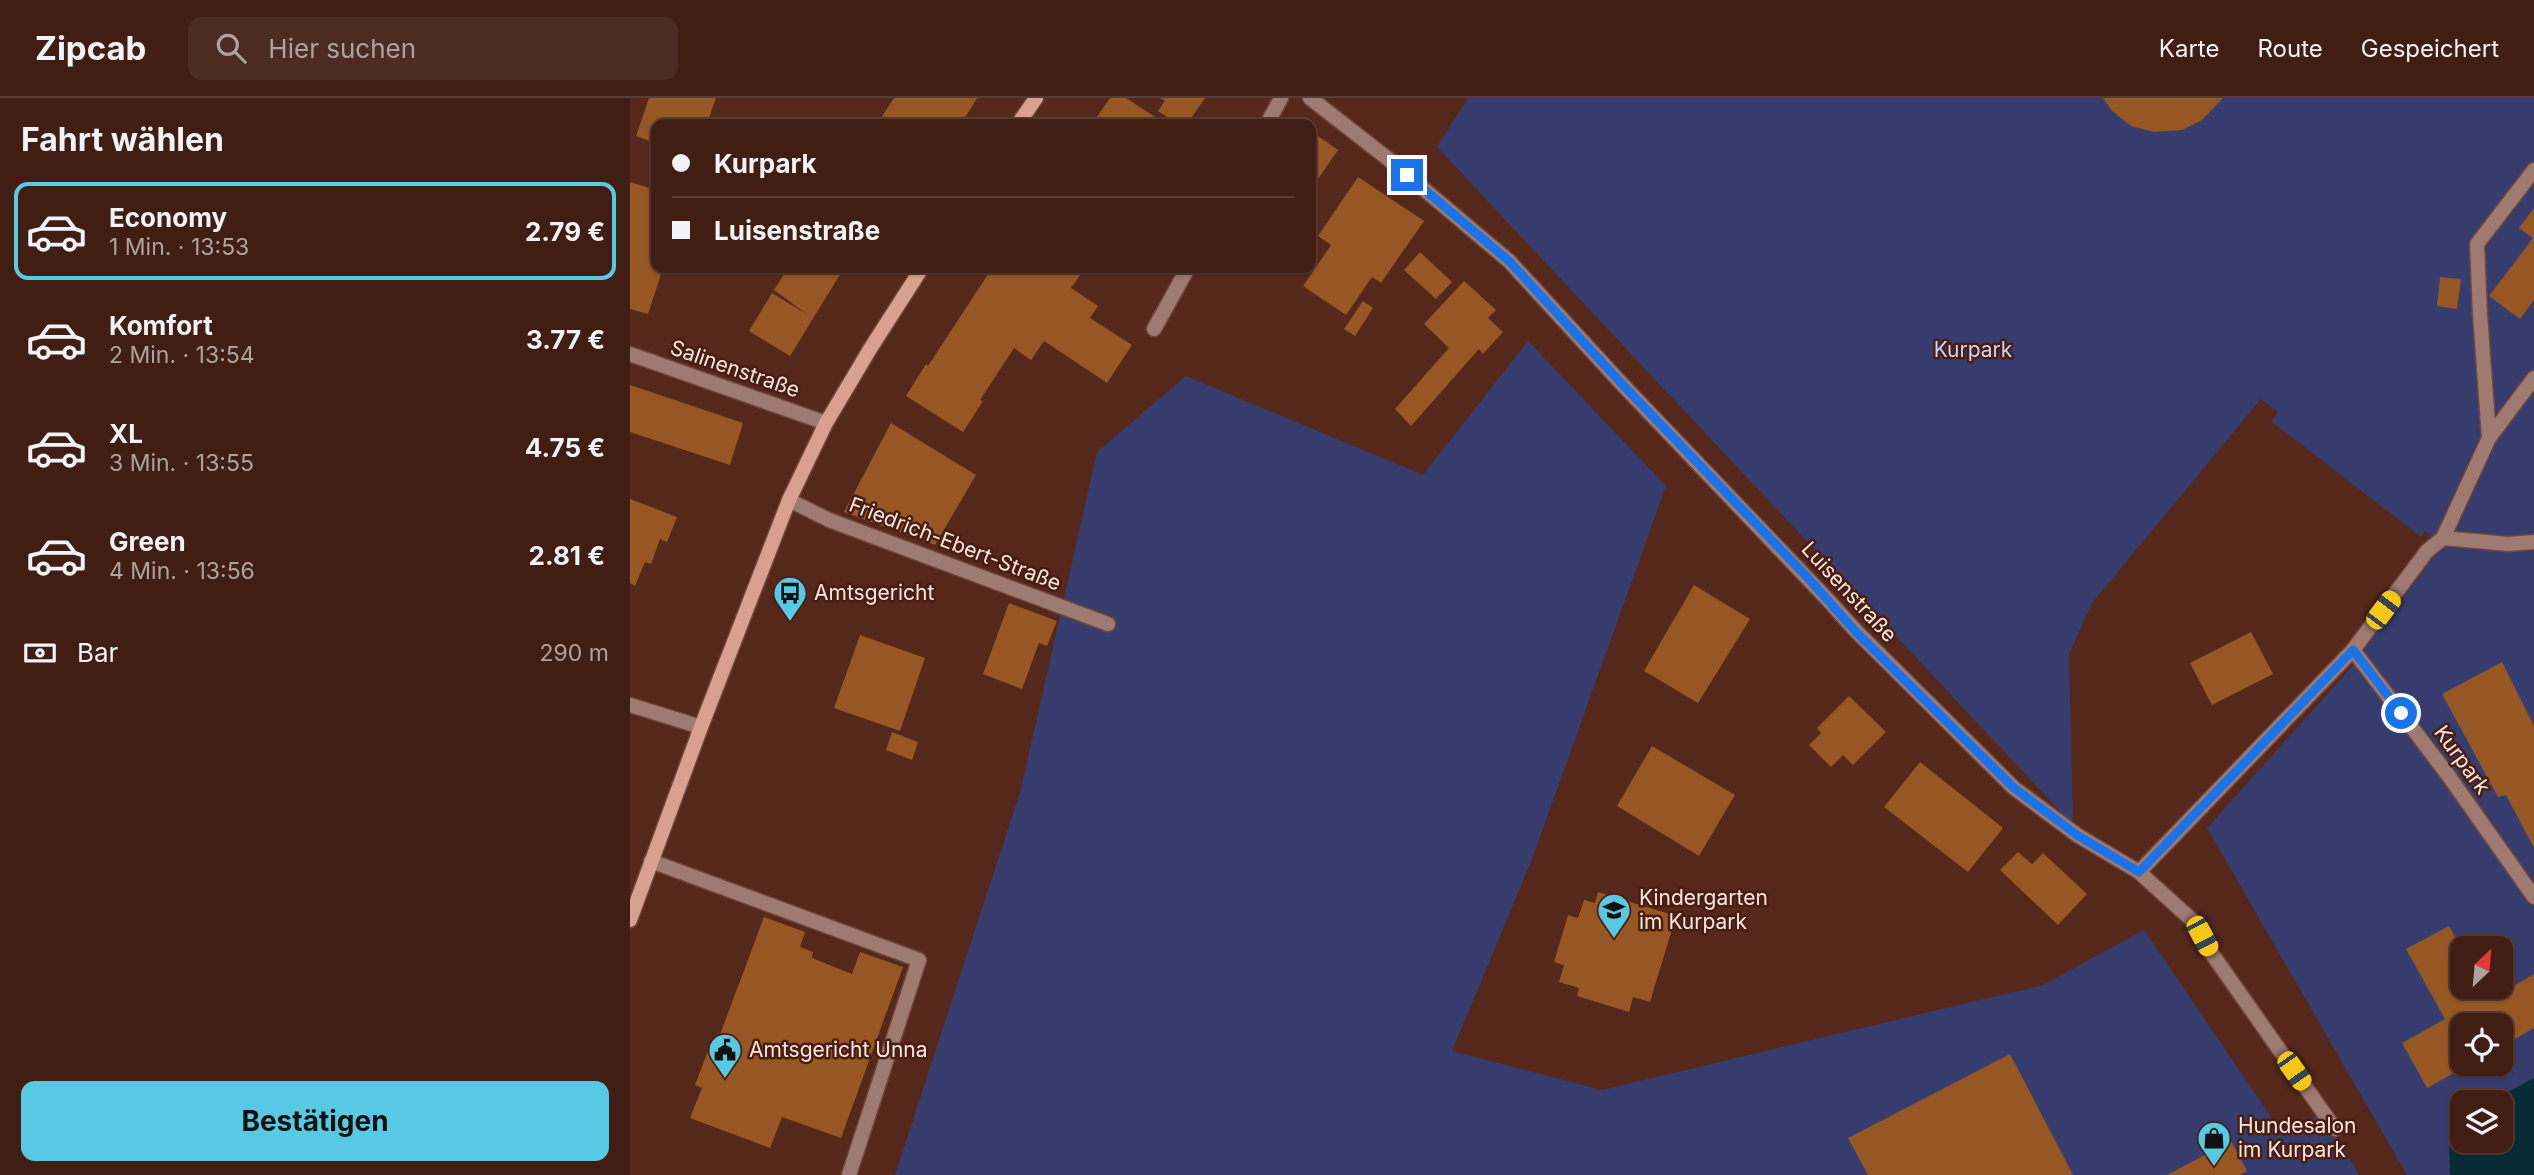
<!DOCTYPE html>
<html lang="de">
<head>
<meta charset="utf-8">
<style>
  :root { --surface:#401e14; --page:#4b2b22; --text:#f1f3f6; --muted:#aea2a0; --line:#593c34; --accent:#58c9e3 }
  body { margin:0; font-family:Inter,sans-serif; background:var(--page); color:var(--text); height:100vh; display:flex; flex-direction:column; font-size:26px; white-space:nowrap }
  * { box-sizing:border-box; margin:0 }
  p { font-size:23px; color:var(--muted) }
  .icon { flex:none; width:38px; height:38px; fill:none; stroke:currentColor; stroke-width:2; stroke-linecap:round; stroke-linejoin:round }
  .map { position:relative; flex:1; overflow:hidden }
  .sheet { display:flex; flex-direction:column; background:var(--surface); width:630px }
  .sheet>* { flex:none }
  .guide { position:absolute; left:21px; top:21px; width:665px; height:154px; border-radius:14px; box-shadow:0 2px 5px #0004,0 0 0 2px var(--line); display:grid; align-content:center; height:154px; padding:0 21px; background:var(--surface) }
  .needle { width:46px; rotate:26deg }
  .tools { position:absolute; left:1820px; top:838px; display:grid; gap:14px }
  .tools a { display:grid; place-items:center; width:63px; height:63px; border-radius:14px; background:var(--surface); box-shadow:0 2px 5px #0004,0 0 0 2px var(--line); font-size:35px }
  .end { position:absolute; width:32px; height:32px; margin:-16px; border:9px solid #1a73e8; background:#fff; box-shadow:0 0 0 4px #fff }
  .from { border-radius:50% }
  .car { position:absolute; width:21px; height:42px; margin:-21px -10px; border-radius:9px; box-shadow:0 0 5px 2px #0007; background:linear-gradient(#f5c518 24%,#345 0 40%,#f5c518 0 76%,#345 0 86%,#f5c518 0) }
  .guide b { display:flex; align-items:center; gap:24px; height:66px; font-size:26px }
  .guide b+b { border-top:2px solid var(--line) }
  .guide i { width:18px; height:18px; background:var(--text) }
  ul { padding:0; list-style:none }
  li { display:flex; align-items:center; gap:21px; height:98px; margin:0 14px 10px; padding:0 7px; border:4px solid transparent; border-radius:14px }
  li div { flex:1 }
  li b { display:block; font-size:26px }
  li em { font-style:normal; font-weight:700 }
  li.active { border-color:var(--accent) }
  li>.icon { width:63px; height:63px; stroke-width:1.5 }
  h2 { padding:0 21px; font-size:32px; line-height:84px }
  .pay { display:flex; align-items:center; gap:18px; height:77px; padding:0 21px; font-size:26px }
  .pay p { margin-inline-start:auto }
  .action { display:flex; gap:14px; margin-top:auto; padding:14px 21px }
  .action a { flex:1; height:80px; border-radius:14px; background:var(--accent); color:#111; font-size:28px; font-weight:700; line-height:80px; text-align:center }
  header { display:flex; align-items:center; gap:42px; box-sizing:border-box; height:98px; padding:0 35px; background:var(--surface); border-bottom:2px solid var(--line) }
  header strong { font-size:33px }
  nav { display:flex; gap:38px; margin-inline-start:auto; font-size:24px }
  .search { width:490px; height:63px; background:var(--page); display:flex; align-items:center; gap:18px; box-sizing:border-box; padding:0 24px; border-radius:14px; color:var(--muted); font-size:26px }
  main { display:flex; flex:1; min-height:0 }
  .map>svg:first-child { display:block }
  .green { fill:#363d6e; fill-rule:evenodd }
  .water { fill:#082c34 }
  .building { fill:#965724 }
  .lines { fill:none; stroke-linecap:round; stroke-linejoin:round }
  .service-casing { stroke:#70463a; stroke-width:17 }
  .minor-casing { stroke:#70463a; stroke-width:17 }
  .secondary-casing { stroke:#70463a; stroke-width:17 }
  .service { stroke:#9e7a70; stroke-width:14 }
  .minor { stroke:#9e7a70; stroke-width:14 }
  .secondary { stroke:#d8a090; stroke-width:14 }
  .route { stroke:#1a73e8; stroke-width:9 }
  .labels { text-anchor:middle; stroke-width:5; stroke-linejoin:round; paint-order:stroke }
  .park-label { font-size:21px; fill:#cbd3f9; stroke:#491d11 }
  .street-label { font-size:21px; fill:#fee6df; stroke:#491d11 }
  .poi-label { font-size:21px; fill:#fee6df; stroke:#491d11; text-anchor:start }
</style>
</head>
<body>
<header>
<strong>Zipcab</strong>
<div class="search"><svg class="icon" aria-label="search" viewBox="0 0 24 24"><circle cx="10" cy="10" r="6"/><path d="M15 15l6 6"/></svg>Hier suchen</div>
<nav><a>Karte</a><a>Route</a><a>Gespeichert</a></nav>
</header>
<main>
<section class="sheet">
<h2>Fahrt wählen</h2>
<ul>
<li class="active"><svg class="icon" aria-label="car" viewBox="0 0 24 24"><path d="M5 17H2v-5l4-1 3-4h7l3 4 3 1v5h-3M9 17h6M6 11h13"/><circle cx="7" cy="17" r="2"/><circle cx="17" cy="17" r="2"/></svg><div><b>Economy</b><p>1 Min. · 13:53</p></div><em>2.79 €</em></li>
<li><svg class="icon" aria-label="car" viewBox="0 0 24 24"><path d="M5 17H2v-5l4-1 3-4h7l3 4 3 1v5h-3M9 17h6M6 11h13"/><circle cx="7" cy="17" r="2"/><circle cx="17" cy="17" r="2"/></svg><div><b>Komfort</b><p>2 Min. · 13:54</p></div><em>3.77 €</em></li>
<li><svg class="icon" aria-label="car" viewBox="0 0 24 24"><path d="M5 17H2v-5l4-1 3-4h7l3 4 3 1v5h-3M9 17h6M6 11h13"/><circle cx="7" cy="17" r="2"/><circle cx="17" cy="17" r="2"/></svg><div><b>XL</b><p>3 Min. · 13:55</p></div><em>4.75 €</em></li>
<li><svg class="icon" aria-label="car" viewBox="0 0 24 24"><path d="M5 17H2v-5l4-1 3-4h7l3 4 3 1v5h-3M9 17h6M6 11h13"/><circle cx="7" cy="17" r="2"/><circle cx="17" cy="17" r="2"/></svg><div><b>Green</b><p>4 Min. · 13:56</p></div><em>2.81 €</em></li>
</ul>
<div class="pay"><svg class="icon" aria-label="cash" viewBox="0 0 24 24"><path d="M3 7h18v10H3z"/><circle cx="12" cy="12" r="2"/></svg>Bar<p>290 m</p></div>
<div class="action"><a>Bestätigen</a></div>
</section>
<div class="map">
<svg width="1904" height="1077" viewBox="0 0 1904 1077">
  <rect width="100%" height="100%" fill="#55281b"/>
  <path class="green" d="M838,0h1066v1077h-127l-200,-347 149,-166 74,-127 -5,-4 -4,6 -150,-116 7,-9 -17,-13 -169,204 -23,51 4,171 -636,-678zM1832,850h39v39h-39zM1832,928h39v38h-39zM1832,1004h39v39h-39z
    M898,243l138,145 -134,373 -80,192 150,39 441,-105 101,-55 140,206 39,-25 36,64h-1464l126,-386 76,-337 89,-76 237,99z"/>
  <path class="water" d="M1904,980v97h-84l-1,-33 12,-21 1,-1v21h39v-39h-12z"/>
  <path class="building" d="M19,0h67l-9,26h-51v19l-20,-7z
    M264,0h83l-16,26h-84z
    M480,0h16l40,26h-74z
    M530,0h45l-18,26h-9l-20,-13 7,-10z
    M1473,0h120l-21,22 -20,10 -28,2 -23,-6 -19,-15z
    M681,33l27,19 -27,39z
    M728,79l66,44 -43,62 -9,-6 -26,38 -43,-29 28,-41 -13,-9z
    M0,84l26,8v78h7l-15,46 -18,-5z
    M1904,110v92l-14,19 -31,-23 44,-58 -14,-10z
    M790,154l32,30 -16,17 -32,-29z
    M158,170h56l-54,88 -41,-25 23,-38 36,22 -34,-25z
    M362,170h93l-14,20 27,18 -8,12 42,27 -25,38 -63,-42 -13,19 -17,-12 -34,52 3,1 -20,31 -57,-36 20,-32 2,2z
    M1810,179l21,2 -4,30 -20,-3z
    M834,183l32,29 -8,8 15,14 -20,22 -4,-5 -68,77 -16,-17 54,-61 -25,-24z
    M733,203l10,7 -18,28 -11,-7z
    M0,287l113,38 -13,42 -100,-33z
    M261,325l85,52 -41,70 -91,-33z
    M0,401l47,18 -10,25 -7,-3 -9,25 -6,-2 -10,24 -5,-3z
    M1064,487l56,34 -52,84 -54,-32z
    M379,505l48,18 -10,25 -8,-3 -17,46 -39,-15z
    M1621,534l22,42 -61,31 -22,-42z
    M230,537l65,23 -25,73 -66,-23z
    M1872,564l32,64v122l-28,-53 -8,2 -56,-103z
    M1219,598l37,36 -33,33 -10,-10 -12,12 -22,-22 12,-12 -4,-5z
    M262,634l26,10 -6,18 -26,-10z
    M1022,648l83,49 -36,61 -82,-50z
    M1290,664l83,66 -35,44 -84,-65z
    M1388,754l14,12 11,-11 44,41 -29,31 -58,-55z
    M968,794l78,24 -26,86 -17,-5 -4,15 -52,-16 2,-8 -20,-6 5,-17 -10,-3 14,-47 10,3 6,-18 11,3z
    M134,819l41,15 -5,15 13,5 -1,6 40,16 8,-22 43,15 -62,171 -59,-21 -12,31 -80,-30 12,-30 -7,-3 16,-42 5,2z
    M1819,828l13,24v37h21l7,13 44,-26v54l-33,19v-21h-39v38h8l-43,24 -25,-45 43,-24 -39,-70z
    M1380,956l63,121h-205l-20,-37z
    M1601,1043l16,30 -7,4h-73z"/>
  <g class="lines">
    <defs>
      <path id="service" d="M637,26l14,-26
        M524,231l34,-61
        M1859,340l-9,-124 -3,-70 57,-74
        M1813,440l65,6 26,-2
        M1723,552l95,125 86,122
        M0,607l71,22
        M21,763l268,99 -70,215
        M1509,774l214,-222 74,-99 16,-13 46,-100 45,-60"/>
      <path id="minor" d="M680,0l77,60 122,103 112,122 208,218 27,30 158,157 63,47 62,37 54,49 17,30 125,178
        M0,256l196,69
        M159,402l40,20 279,104"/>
      <path id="secondary" d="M388,26l18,-26
        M0,822l71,-193 88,-227 37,-77 44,-74 52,-81"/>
    </defs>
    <use href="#service" class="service-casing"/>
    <use href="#minor" class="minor-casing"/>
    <use href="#secondary" class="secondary-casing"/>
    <use href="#service" class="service"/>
    <use href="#minor" class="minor"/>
    <use href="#secondary" class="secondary"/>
  </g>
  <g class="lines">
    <path class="route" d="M777,77l102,86 112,122 187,195 48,54 158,156 63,47 62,37 214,-222 48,63"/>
  </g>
  <defs>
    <symbol id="bus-pin" viewBox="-11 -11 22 30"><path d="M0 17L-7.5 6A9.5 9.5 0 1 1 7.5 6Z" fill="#58c9e3" stroke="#491d11"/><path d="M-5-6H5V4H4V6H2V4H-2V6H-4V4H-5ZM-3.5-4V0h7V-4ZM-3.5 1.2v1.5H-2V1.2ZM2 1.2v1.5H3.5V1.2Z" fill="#111"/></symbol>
    <symbol id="school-pin" viewBox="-11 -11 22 30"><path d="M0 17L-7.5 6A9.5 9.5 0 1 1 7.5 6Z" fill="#58c9e3" stroke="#491d11"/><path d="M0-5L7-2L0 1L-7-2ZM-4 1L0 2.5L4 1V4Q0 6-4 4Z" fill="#111"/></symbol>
    <symbol id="civic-pin" viewBox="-11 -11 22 30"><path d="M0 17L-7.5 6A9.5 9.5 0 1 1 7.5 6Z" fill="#58c9e3" stroke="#491d11"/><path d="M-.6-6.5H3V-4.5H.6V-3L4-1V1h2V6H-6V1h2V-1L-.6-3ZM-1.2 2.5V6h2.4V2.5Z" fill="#111"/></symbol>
    <symbol id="shop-pin" viewBox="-11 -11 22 30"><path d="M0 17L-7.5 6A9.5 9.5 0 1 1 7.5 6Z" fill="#58c9e3" stroke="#491d11"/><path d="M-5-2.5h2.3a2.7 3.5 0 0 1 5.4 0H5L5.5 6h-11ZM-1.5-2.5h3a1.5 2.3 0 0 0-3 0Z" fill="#111"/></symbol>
  </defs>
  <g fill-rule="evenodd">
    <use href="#bus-pin" x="141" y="476" width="38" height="52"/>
    <use href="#school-pin" x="965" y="793" width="38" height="52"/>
    <use href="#civic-pin" x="76" y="933" width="38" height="52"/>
    <use href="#shop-pin" x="1565" y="1021" width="38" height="52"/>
  </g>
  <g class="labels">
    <g class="park-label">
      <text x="1343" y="259">Kurpark</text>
    </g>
    <g class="street-label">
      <text transform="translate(105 271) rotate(19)" y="7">Salinenstraße</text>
      <text transform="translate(325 446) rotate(21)" y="7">Friedrich-Ebert-Straße</text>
      <text transform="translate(1219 494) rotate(47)" y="7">Luisenstraße</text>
      <text transform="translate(1832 662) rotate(54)" y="7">Kurpark</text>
    </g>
    <g class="poi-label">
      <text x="184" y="502">Amtsgericht</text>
      <text x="1009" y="807">Kindergarten<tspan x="1009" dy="24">im Kurpark</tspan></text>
      <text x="119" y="959">Amtsgericht Unna</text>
      <text x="1608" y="1035">Hundesalon<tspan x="1608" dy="24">im Kurpark</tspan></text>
    </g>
  </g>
</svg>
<div class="tools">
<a><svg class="needle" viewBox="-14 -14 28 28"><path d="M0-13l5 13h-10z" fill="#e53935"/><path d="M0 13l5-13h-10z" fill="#aea2a0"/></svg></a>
<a><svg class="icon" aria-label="locate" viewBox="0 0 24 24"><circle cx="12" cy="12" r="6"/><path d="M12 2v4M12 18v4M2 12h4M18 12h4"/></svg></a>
<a><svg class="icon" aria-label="layers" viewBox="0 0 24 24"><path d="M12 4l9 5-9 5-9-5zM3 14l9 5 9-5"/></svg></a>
</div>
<i class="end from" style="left:1771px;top:615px"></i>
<i class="end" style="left:777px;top:77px"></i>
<i class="car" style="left:1753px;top:512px;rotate:37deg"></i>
<i class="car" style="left:1572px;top:838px;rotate:152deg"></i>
<i class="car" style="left:1664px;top:973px;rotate:145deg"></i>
<div class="guide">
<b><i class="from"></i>Kurpark</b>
<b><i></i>Luisenstraße</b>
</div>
</div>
</main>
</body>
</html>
